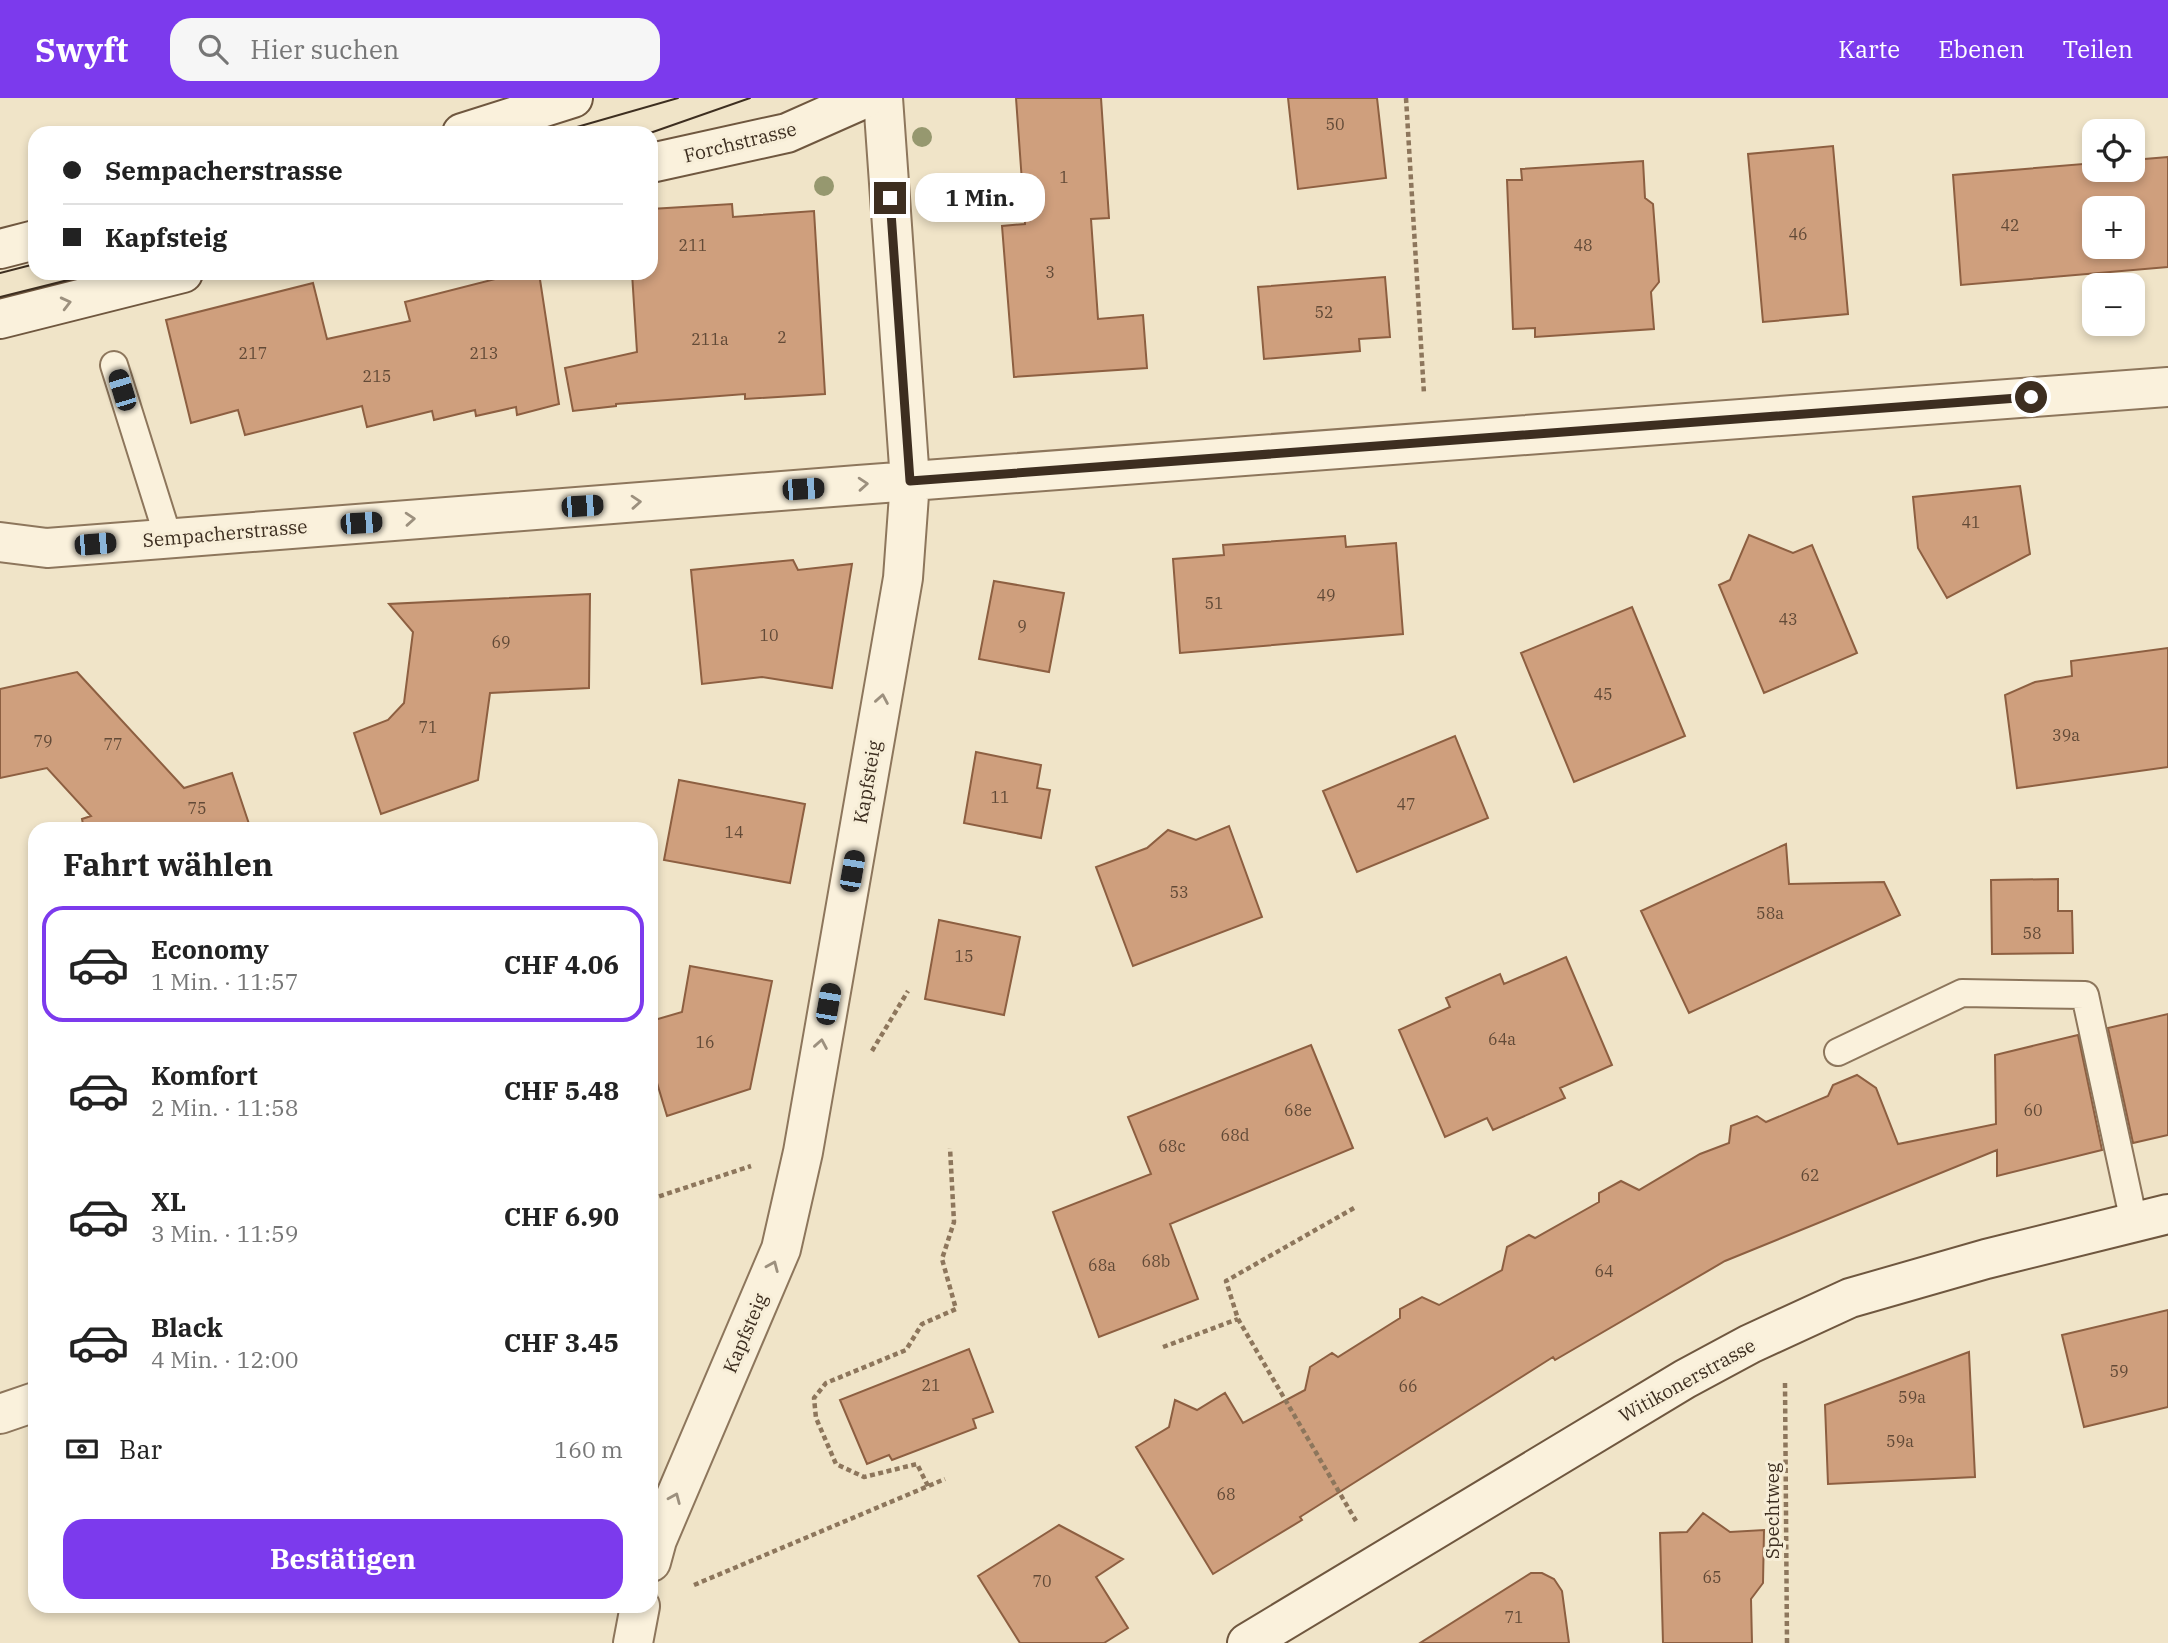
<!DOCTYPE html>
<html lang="de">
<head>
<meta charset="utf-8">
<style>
  :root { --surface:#fff; --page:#f6f6f6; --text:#222; --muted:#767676; --line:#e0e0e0; --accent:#7c3aed }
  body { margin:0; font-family:"IBM Plex Serif",serif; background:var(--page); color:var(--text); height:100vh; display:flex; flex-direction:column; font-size:26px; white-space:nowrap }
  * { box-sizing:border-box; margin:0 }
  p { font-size:23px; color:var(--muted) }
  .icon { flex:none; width:38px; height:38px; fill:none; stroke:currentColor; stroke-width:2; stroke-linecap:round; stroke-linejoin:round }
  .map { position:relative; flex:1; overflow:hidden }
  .panel { position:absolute; left:28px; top:724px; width:630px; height:791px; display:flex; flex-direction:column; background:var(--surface); border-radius:21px; box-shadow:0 4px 10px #0003 }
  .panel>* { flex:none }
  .banner { position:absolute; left:28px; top:28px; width:630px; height:154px; border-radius:21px; box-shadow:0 4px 10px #0003; display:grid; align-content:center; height:154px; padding:0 35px; background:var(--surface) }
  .buttons { position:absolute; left:2082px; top:21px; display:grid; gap:14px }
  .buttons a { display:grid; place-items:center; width:63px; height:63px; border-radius:14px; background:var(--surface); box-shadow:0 4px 10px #0003; font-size:35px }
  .end { position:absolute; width:32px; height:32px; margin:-16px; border:9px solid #3d2e20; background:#fff; box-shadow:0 0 0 4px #fff }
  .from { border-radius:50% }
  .bubble { position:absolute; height:49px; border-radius:21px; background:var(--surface); box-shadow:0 4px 10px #0003; font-size:23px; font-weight:700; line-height:49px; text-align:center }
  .car { position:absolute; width:21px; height:42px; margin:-21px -10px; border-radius:9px; box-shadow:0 0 5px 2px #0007; background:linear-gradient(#222 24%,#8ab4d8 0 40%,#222 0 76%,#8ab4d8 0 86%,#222 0) }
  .banner b { display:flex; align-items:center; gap:24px; height:66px; font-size:26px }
  .banner b+b { border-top:2px solid var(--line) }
  .banner i { width:18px; height:18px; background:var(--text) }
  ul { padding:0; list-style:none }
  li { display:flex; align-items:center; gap:21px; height:116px; margin:0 14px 10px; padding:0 21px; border:4px solid transparent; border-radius:21px }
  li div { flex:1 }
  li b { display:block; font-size:26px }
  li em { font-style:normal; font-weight:700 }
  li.current { border-color:var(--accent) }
  li>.icon { width:63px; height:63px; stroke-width:1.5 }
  h2 { padding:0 35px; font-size:32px; line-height:84px }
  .pay { display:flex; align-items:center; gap:18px; height:77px; padding:0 35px; font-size:26px }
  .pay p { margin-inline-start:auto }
  .action { display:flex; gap:14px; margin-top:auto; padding:14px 35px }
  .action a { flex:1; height:80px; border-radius:21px; background:var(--accent); color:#fff; font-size:28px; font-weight:700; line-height:80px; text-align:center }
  header { display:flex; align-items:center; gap:42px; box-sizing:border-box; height:98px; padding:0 35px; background:var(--accent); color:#fff }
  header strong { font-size:33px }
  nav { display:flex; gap:38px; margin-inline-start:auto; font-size:24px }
  .search { width:490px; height:63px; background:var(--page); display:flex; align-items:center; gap:18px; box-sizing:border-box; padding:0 24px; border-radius:21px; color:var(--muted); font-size:26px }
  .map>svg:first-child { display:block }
  .building { fill:#cf9f7d; stroke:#8d5f41; stroke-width:2; fill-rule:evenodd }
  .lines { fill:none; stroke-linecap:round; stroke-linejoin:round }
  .service-casing { stroke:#8d765c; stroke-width:30 }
  .minor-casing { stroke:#8d765c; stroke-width:42 }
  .secondary-casing { stroke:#6f573f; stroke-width:42 }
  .path { stroke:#8d765c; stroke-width:4.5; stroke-dasharray:5 3.5; stroke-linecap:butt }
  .service { stroke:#faf1dc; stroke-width:26 }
  .minor { stroke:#faf1dc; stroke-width:38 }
  .secondary { stroke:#faf1dc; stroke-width:38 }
  .tram { stroke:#3d2e20; stroke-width:2 }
  .tree { fill:#96986f }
  .oneway { stroke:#9c907e }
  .route { stroke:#3d2e20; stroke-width:9 }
  .labels { text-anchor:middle; stroke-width:6; stroke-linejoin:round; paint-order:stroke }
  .number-label { font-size:16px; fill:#624a37 }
  .street-label { font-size:19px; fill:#3d2e20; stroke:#f7eed8 }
</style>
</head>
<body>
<header>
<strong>Swyft</strong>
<div class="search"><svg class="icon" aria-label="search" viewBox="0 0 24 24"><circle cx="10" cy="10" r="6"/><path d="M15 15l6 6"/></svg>Hier suchen</div>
<nav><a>Karte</a><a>Ebenen</a><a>Teilen</a></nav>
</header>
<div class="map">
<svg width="2168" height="1545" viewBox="0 0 2168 1545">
  <rect width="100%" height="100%" fill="#f0e4c8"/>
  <path class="building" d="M1016,0h85l8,120 -18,1 7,100 45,-4 4,53 -133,9 -12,-151 23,-2z
    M1288,0h89l9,80 -88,11z
    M1833,48l15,168 -85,8 -15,-168z
    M2168,59v110l-207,18 -8,-110 142,-12v7h38v-10zM2095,110h38v39h-38z
    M1643,63l2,37 8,6 6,78 -8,10 3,37 -119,8v-9l-22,1 -6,-149h15l-1,-11z
    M732,106l1,13 81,-6 11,183 -80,5v-5l-129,10v2l-43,5 -8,-43 72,-16 -5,-79h19v-64z
    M519,175h20l20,131 -42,11 -1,-8 -40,9 -1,-6 -41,10 -2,-9 -65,16 -5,-21 -117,29 -7,-25 -47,13 -25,-103 147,-37 14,56 83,-18 -5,-19z
    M1385,179l5,60 -31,2 1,12 -96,8 -6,-72z
    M2020,388l10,68 -83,44 -29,-50 -5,-51z
    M1749,437l44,18 19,-8 45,108 -93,40 -45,-108 11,-5z
    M1345,438l1,11 50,-4 7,91 -223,19 -7,-94 51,-4 -1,-10z
    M793,462l5,10 54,-6 -20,124 -70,-11 -60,7 -11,-114z
    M994,483l70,12 -15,79 -70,-13z
    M590,496l-1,94 -99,5 -12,87 -97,34 -27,-81 34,-13 16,-17 9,-71 -24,-28z
    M1632,509l53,129 -111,46 -53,-129z
    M2168,550v119l-151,21 -12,-93 30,-13 37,-6 -1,-15z
    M77,574l107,116 48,-15 19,57h-167l-2,-11 9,-3 -44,-48 -47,10v-89z
    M1455,638l33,82 -131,54 -34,-81z
    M976,654l65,13 -4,23 13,2 -9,48 -77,-15z
    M679,682l126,24 -15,79 -126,-23z
    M1229,728l33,91 -129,49 -37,-99 51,-19 21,-18 28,10z
    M1786,746l3,40 95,-2 16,33 -211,98 -48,-102z
    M2058,781v32h14l1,42 -81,1 -1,-74z
    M939,822l81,17 -16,78 -79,-16z
    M1566,859l46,108 -52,23 5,10 -72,32 -6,-12 -42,19 -46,-107 51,-23 -4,-9 54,-24 4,10z
    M690,868l82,15 -22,108 -83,27 -16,-53v-42l31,-9z
    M2168,916v121l-35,8 -25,-115z
    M2078,937l24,115 -105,26v-26l-272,111 -170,99 -2,-3 -253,160 2,3 -89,54 -77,-127 33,-20 6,-27 22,10 28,-17 18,30 62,-33 5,-23 22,-14 6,4 62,-39v-9l22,-12 17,8 63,-35 5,-23 22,-12 6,3 64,-36v-9l22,-12 18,9 61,-36 29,-11 2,-17 26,-10 9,6 62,-26 5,-11 24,-10 19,13 22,56 98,-20 -1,-69z
    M1311,947l42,103 -183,76 28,75 -99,38 -46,-125 98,-38 -23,-57z
    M2168,1212v97l-84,20 -22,-92z
    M969,1251l24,63 -20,7 3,9 -84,32 -3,-5 -22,9 -27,-64z
    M1969,1254l6,125 -147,7 -3,-79z
    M1703,1415l27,19 34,-2 -1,53 -12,16 1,44h-89l-3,-110 27,-1z
    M1059,1427l64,34 -27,18 32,51 -24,15h-84l-42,-67z
    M1531,1475h11l12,6 8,12 7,52h-149z"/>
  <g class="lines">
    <defs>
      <path id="service" d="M114,267l54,172
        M1838,954l124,-59 123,2 49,227"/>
      <path id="minor" d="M0,444l47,6 811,-63 1310,-98
        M0,1316l35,-12
        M651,1464l6,-22 124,-291 22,-97 100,-574 7,-97 -27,-383
        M633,1545l7,-37"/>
      <path id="secondary" d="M462,35l111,-35
        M651,65l136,-30 79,-35
        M0,151l35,-9
        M0,221l183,-46
        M1247,1545l438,-264 65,-35 100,-46 136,-39 182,-45"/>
    </defs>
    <use href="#service" class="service-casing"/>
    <use href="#minor" class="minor-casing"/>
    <use href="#secondary" class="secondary-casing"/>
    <path class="path" d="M1406,0l18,296
      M872,953l36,-60
      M651,1101l100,-33
      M1354,1110l-128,73 12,38 118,202
      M1163,1249l75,-28
      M1785,1285l2,260
      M928,1388l-11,-22 -53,13 -28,-13 -20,-46 -2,-20 12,-15 80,-33 16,-26 34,-15 -14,-50 12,-37 -4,-74
      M694,1487l251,-106"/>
    <use href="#service" class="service"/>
    <use href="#minor" class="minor"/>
    <use href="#secondary" class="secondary"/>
    <path class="tram" d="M556,35l122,-35
      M650,35l100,-35
      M0,175l35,-9
      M0,199l96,-24"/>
  </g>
  <g class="tree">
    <circle cx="922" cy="39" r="10"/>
    <circle cx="824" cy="88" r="10"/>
  </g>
  <defs><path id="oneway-chevron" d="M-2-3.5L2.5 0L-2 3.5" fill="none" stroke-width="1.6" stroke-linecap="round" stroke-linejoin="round" transform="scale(1.75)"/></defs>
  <g class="oneway">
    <use href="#oneway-chevron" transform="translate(66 205) rotate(-14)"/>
    <use href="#oneway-chevron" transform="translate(863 386) rotate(-4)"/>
    <use href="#oneway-chevron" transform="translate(636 404) rotate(-4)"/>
    <use href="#oneway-chevron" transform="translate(410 421) rotate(-4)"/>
    <use href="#oneway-chevron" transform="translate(882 601) rotate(-80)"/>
    <use href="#oneway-chevron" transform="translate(821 946) rotate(-80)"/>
    <use href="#oneway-chevron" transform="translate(773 1168) rotate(-67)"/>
    <use href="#oneway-chevron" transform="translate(675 1400) rotate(-67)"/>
  </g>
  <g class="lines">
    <path class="route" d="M890,100l20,283 1121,-84"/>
  </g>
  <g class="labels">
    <g class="number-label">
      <text x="1335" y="32">50</text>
      <text x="1064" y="85">1</text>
      <text x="2010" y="133">42</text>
      <text x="1798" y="142">46</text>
      <text x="693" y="153">211</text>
      <text x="1583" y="153">48</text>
      <text x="1050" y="180">3</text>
      <text x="1324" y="220">52</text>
      <text x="782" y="245">2</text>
      <text x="710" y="247">211a</text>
      <text x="253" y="261">217</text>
      <text x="484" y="261">213</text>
      <text x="377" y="284">215</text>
      <text x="1971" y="430">41</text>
      <text x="1326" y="503">49</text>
      <text x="1214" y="511">51</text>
      <text x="1788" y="527">43</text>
      <text x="1022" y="534">9</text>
      <text x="769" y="543">10</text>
      <text x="501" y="550">69</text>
      <text x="1603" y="602">45</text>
      <text x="428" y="635">71</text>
      <text x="2066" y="643">39a</text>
      <text x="43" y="649">79</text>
      <text x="113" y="652">77</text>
      <text x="1000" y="705">11</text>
      <text x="1406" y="712">47</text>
      <text x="197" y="716">75</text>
      <text x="734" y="740">14</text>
      <text x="1179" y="800">53</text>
      <text x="1770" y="821">58a</text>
      <text x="2032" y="841">58</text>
      <text x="964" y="864">15</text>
      <text x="1502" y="947">64a</text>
      <text x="705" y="950">16</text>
      <text x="1298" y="1018">68e</text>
      <text x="2033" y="1018">60</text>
      <text x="1235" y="1043">68d</text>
      <text x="1172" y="1054">68c</text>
      <text x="1810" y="1083">62</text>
      <text x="1156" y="1169">68b</text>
      <text x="1102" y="1173">68a</text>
      <text x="1604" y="1179">64</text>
      <text x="2119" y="1279">59</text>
      <text x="931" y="1293">21</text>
      <text x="1408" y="1294">66</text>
      <text x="1912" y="1305">59a</text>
      <text x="1900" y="1349">59a</text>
      <text x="1226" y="1402">68</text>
      <text x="1712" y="1485">65</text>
      <text x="1042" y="1489">70</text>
      <text x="1514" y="1525">71</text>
    </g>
    <g class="street-label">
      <text transform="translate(740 44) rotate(-14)" y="7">Forchstrasse</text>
      <text transform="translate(225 435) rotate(-5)" y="7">Sempacherstrasse</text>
      <text transform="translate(867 684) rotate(-80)" y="7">Kapfsteig</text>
      <text transform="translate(745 1235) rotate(-67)" y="7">Kapfsteig</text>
      <text transform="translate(1687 1282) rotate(-29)" y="7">Witikonerstrasse</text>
      <text transform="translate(1772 1413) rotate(-90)" y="7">Spechtweg</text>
    </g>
  </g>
</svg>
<div class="buttons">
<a><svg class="icon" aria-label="locate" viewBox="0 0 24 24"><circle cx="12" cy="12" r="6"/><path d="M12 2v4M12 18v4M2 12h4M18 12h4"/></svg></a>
<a>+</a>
<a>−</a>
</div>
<i class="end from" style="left:2031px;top:299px"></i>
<i class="end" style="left:890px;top:100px"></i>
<div class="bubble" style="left:915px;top:75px;width:130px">1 Min.</div>
<i class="car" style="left:122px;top:292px;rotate:343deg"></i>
<i class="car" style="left:803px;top:391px;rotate:86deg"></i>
<i class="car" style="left:582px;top:408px;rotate:86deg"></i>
<i class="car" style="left:361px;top:425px;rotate:86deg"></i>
<i class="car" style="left:95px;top:446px;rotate:85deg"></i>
<i class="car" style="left:852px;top:773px;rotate:10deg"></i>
<i class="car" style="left:828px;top:906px;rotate:10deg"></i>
<div class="banner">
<b><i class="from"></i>Sempacherstrasse</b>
<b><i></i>Kapfsteig</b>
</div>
<section class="panel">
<h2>Fahrt wählen</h2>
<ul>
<li class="current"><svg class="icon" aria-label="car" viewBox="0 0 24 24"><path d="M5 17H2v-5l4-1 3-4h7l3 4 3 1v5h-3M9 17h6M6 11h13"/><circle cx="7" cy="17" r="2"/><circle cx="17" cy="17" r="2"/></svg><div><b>Economy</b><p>1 Min. · 11:57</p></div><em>CHF 4.06</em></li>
<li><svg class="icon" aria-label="car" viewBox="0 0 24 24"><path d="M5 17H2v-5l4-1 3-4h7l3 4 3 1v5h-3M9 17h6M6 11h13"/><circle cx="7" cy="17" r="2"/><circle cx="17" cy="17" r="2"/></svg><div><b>Komfort</b><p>2 Min. · 11:58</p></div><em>CHF 5.48</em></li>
<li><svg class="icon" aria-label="car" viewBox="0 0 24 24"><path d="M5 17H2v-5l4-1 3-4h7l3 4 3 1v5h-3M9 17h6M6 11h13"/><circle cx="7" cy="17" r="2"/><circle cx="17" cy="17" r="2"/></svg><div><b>XL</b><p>3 Min. · 11:59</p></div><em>CHF 6.90</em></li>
<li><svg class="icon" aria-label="car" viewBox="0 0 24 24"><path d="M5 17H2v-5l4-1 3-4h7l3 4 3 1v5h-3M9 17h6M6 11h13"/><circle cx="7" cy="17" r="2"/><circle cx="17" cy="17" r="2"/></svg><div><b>Black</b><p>4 Min. · 12:00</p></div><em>CHF 3.45</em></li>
</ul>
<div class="pay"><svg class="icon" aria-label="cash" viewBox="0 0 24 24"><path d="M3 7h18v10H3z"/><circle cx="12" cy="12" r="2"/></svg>Bar<p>160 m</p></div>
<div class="action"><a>Bestätigen</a></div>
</section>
</div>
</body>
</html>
